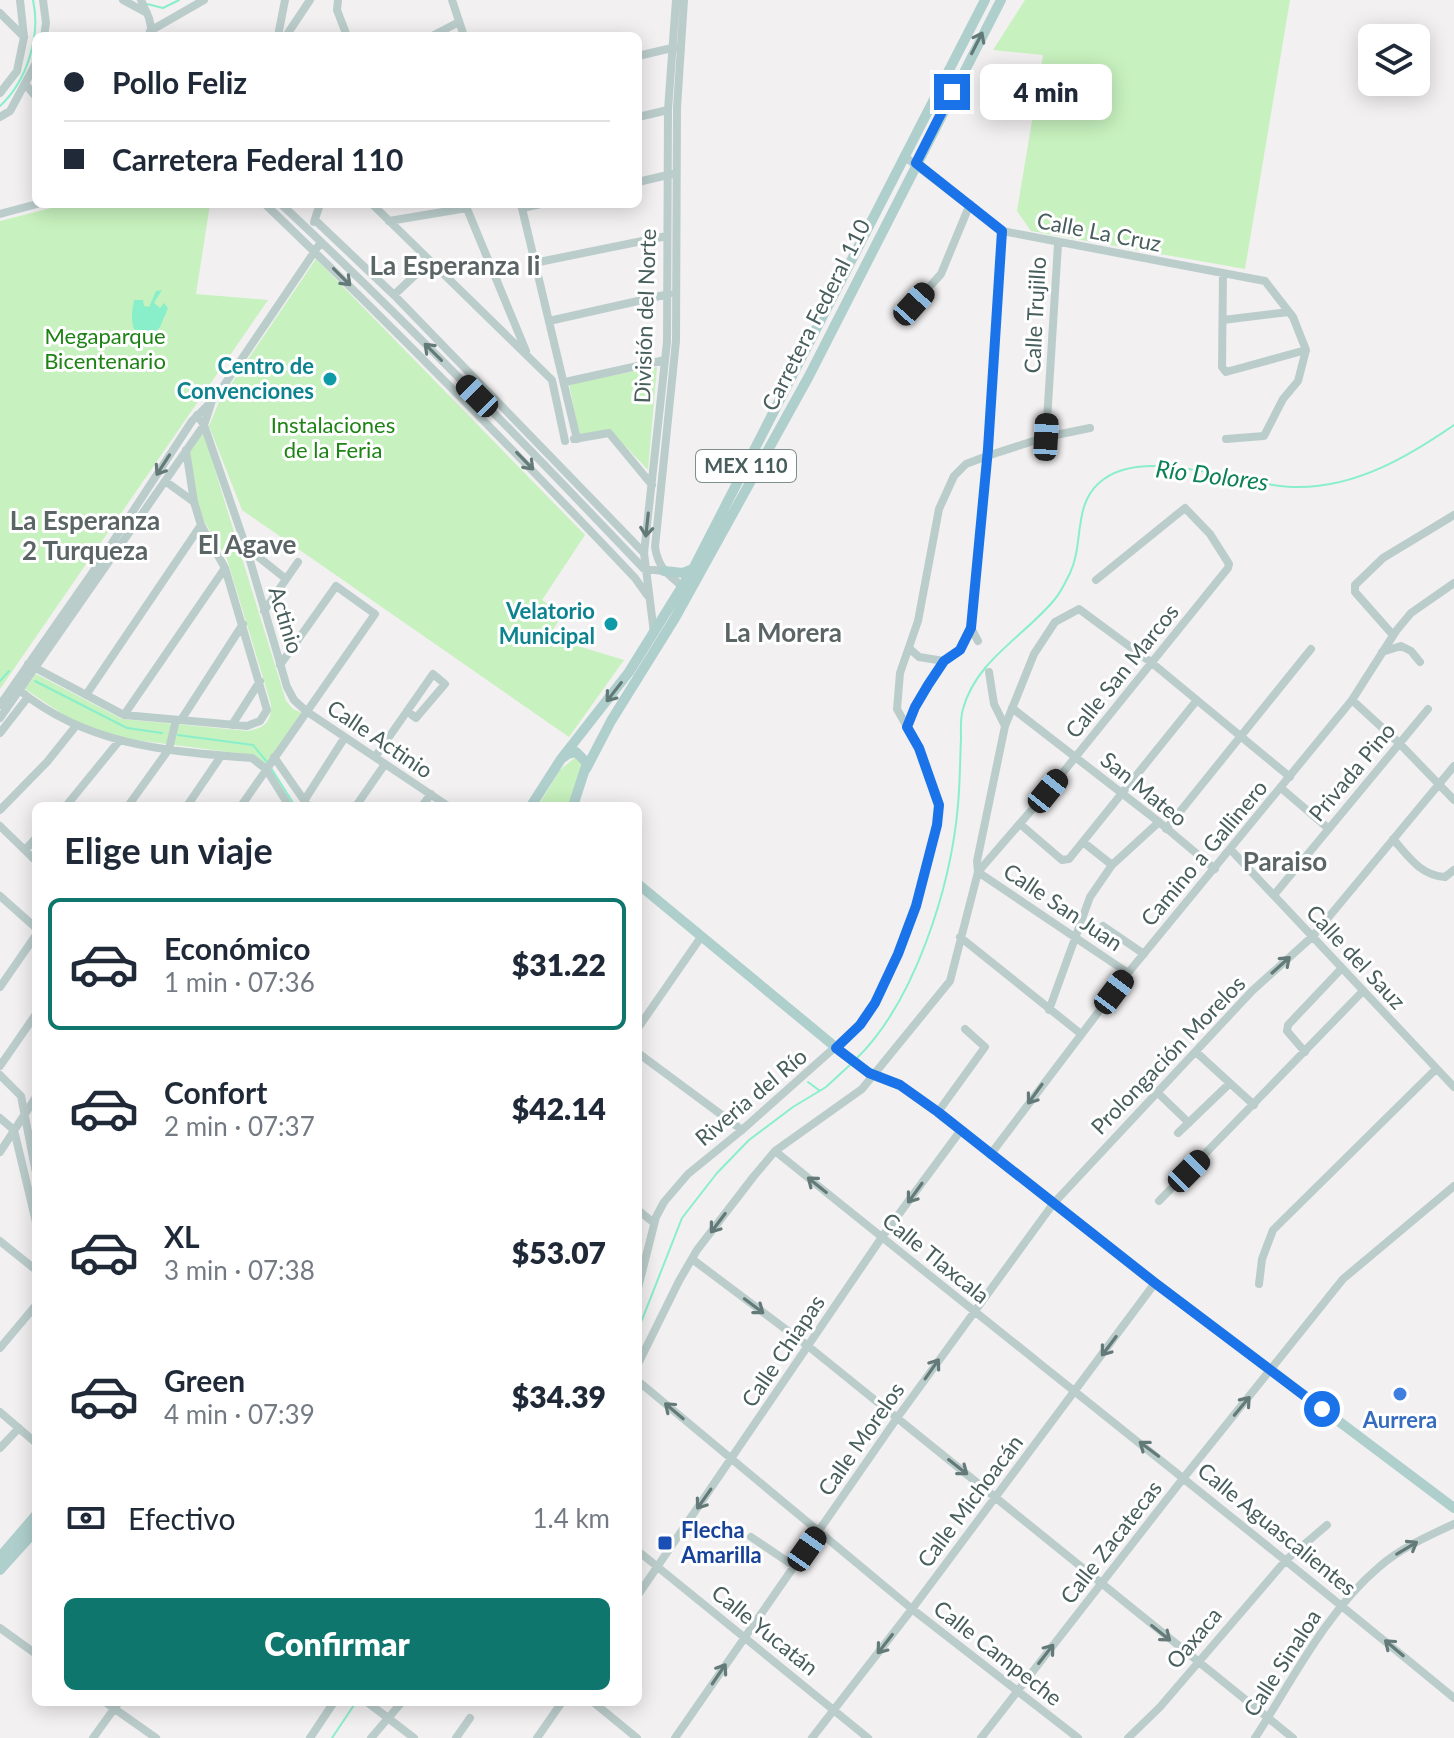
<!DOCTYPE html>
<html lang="es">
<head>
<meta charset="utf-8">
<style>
  :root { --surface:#fff; --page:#f2f2f3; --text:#1f2937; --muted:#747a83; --line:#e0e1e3; --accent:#0f766e }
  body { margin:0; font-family:Lato,sans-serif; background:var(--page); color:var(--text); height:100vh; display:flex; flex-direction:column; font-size:30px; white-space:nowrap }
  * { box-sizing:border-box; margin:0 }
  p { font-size:26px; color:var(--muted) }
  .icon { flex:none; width:44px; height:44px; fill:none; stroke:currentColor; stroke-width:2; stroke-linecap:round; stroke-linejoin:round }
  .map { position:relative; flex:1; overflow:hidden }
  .sheet { position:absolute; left:32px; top:802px; width:610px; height:904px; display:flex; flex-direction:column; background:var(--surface); border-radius:12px; box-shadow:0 4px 20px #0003 }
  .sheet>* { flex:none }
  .banner { position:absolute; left:32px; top:32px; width:610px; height:176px; border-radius:12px; box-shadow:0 4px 20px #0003; display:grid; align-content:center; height:176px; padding:0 32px; background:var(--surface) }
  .buttons { position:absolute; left:1358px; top:24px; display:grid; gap:16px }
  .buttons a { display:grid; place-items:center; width:72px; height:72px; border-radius:12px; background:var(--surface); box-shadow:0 4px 20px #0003; font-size:40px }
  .end { position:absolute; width:36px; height:36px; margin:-18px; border:10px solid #1a73e8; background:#fff; box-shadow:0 0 0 4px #fff }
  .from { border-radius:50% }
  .bubble { position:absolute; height:56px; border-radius:12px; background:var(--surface); box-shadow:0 4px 20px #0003; font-size:26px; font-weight:800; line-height:56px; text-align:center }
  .car { position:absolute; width:24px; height:48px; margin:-24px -12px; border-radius:10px; box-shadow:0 0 6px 2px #0007; background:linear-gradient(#222 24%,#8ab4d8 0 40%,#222 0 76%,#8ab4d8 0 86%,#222 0) }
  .banner b { display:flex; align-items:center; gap:28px; height:76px; font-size:30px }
  .banner b+b { border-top:2px solid var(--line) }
  .banner i { width:20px; height:20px; background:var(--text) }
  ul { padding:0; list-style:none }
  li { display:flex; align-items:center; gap:24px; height:132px; margin:0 16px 12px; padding:0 16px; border:4px solid transparent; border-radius:12px }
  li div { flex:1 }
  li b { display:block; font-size:30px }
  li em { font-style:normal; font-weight:800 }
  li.selected { border-color:var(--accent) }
  li>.icon { width:72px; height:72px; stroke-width:1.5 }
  h2 { padding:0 32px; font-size:36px; line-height:96px }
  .pay { display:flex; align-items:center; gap:20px; height:88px; padding:0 32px; font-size:30px }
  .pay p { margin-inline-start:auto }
  .button { display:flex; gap:16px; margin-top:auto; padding:16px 32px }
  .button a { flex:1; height:92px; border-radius:12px; background:var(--accent); color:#fff; font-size:32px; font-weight:800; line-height:92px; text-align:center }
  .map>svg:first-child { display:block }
  .green { fill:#c7f1be }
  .water { fill:#89efca }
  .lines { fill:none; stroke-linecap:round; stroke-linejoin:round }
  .stream { stroke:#89efca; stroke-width:2 }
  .minor { stroke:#bbcdcb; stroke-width:8 }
  .major { stroke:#afcfcd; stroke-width:10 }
  .oneway { stroke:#617a78 }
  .oneway2 { stroke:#647a78 }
  .route { stroke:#1a73e8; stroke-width:10 }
  .culture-dot { fill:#0f9aa8; stroke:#fff; stroke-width:3 }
  .shop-dot { fill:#3f7fe0; stroke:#fff; stroke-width:3 }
  .transit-dot { fill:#1a4fb4; stroke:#fff; stroke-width:3 }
  .labels { text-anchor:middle; stroke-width:6; stroke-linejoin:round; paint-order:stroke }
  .shield { fill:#fff; stroke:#7e8e8d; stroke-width:2 }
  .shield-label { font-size:20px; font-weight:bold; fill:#475e5c }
  .street-label { font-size:22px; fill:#475e5c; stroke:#fff }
  .park-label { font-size:22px; fill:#1d8314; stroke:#fff }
  .culture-label { font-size:22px; font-weight:bold; fill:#0d838f; stroke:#fff; text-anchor:end }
  .shop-label { font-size:22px; font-weight:bold; fill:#366cbe; stroke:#fff }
  .transit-label { font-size:22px; font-weight:bold; fill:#164399; stroke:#fff; text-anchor:start }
  .water-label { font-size:24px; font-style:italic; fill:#0b8156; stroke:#fff }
  .quarter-label { font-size:26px; font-weight:bold; fill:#5c6565; stroke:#fff }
</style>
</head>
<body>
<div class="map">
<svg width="1454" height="1738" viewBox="0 0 1454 1738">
  <rect width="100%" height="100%" fill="#f2f0f1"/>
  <path class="green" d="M1025,0h265l-45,269 -214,-38 -14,-20 26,-156 -50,-5z
    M67,204h143l-14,90 72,6 -268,389v-468z
    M316,259l269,276 -43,65 20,15 -12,20 5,4 69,21 -55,77 -327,-227 -33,-84 10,-24z
    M657,367l-9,103 -38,-40 -31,4 -10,-50z
    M203,431l83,270 7,8 9,4 -37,52 -13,-10 -132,-17 -44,-15 -51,-34 11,-15 86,45 126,12c16,-3 24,-9 23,-27l-44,-145 -29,-48 -8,-60z
    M577,756l6,2 -12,48h-33l22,-36z"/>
  <path class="water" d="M162,290l-8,13 6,5 4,-5 4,5 -8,19 -14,14c-17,-9 -15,-24 -12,-41h9l1,6 5,1 7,-16z"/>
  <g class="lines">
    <path class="stream" d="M147,4l16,4 16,-8
      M0,106c27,-25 41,-70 33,-106
      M0,681l9,-10
      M35,681l92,47 35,5
      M178,735l75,10 14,17
      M271,768l24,38
      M856,1059c59,-57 95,-173 102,-254 2,-22 2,-44 3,-66 0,-10 -1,-21 2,-30 13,-49 62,-73 92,-110 6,-7 11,-18 15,-26 14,-29 3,-67 29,-90 44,-41 147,5 200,4 58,0 110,-31 155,-62
      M808,1082l12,9
      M638,1330l44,-112 35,-45 32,-33 44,-33 33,-20 25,-23
      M332,1738l24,-36"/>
    <path class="minor" d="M43,0l3,23 -2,13
      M123,0l24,13
      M141,0l8,18 4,18
      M338,0l-1,10 10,26
      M452,0l12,36
      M0,13l24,24
      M150,31l54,-31
      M278,36l7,-36
      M286,36l24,-36
      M432,36l27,-14
      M638,56l38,-9
      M26,85l10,12
      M0,93l17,-22 7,-34 -4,-37
      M0,117l10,-6 26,-48
      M638,117l30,-7
      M904,156l98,75 263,50 28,36 13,33 -8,31 -15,18 -19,37 -38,3
      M638,182l34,-8
      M265,204c126,121 249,246 370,374l12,17
      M281,204c125,117 245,241 363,365l20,2
      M372,204l180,176 13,61
      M465,204l61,147
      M521,204l56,235
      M522,208l19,-4
      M0,214l37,-10
      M316,221l78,74 250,258
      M389,221l78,-13
      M314,222l6,-18
      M534,263l133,-27
      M1223,274l-1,93 4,5 80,-22
      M394,295l36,-34
      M914,304l27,-30 29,-70
      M1223,320l66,-8
      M549,321l120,-27
      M565,382l100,-22
      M197,415l7,10 42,122 41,140 7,13 12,11 142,95
      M1046,437l12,-193
      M574,439l35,-6 43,52
      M165,481l29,21
      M246,547l40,32
      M682,586c-15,-12 -24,-19 -27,-39l21,-206 1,-233 7,-108
      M264,611l34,-49
      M971,628l7,13
      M654,633l-10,-80 23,-211 1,-232 8,-110
      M1393,635l-38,-43v-7l28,-27 71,-43
      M910,649l9,8 25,4 16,-11 11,-22 17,-179 14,-218
      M1382,652l19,-6 10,5 9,11
      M28,664l96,51 123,11 13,-5 7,-11 -42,-142 -24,-43 -7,-23 -8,-52
      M989,672l5,32 11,22
      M19,690c69,56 148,61 233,68l14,11 23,37
      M86,695l115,-170
      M1352,700l47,43 55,57
      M0,705l97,-139 95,-145 24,-24 105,-155
      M1012,708l147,114 56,47
      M124,715l101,-147
      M0,718l204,-293 7,-21
      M181,720l62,-96
      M232,725l28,-44
      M907,727l8,-20 29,-46
      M0,733l28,-36
      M274,757l34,49
      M375,757l58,-83 12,10 -29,34 -9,-7
      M1281,788l48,41
      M304,801l41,-64
      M66,806l53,-65
      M128,806l41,-57 7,-29
      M187,806l34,-50
      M241,806l134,-192 -39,-28 -56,79
      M356,806l29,-42
      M422,806l9,-12
      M0,810l47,-48 28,-35
      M1020,824l42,36 7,-1 128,-159
      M0,826l36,35
      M1166,829l145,-180
      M1393,839c16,18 27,36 52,38l9,-7
      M1083,842l29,23
      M25,850l11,-12
      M1231,850l223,237
      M978,872l70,-81 180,-223 1,-4 -19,-30 -25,-26 -89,72
      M978,872l150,101
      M1274,895l154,-186
      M0,896l36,32
      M1103,926l41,28
      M960,937l121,97
      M0,987l36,-52
      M1049,1010l41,-113 22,-32 47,-43
      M638,1028l63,-91
      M1196,1052l58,53
      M1305,1052l-18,-21 1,-6 54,-57
      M638,1053l104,77
      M0,1066l36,-52
      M0,1075l21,21 15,77
      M1156,1091l33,32
      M938,1112l47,-65 -20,-18
      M0,1118l14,12 22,92
      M1178,1133l51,-49
      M775,1151c226,183 455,362 679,547
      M0,1152l36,-55
      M990,1155l138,-182 224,-273 44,-69 15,-18 43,-30
      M1159,1201l203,-209
      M638,1210l16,13
      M0,1241l36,29
      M692,1259l116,87 485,392
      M1259,1284l3,-25 11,-29 163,-161
      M638,1288l18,-71 8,-15 24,-28 54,-44 118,-105 15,-22 23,-49 18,-48 21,-81 2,-20 -20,-57 -22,-39 3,-36 18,-52 21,-112 15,-33 12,-12 21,-8 59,-19 44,-9
      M0,1348l36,-43
      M638,1364l41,-83 18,-31 57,-74 21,-25 87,-62 88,-108 28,-109 -1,-11 28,-135 29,-72 21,-32 24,-13 73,54 138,114
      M638,1381l274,228 166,129
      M0,1412l36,31
      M0,1448l19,-20
      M751,1537l43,29
      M638,1551l230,187
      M638,1595l244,-358 79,-107
      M0,1628l36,26
      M105,1702l51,36
      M367,1702l47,36
      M593,1702l44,36
      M93,1738l26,-36
      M310,1738l24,-36
      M371,1738l31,-36
      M456,1738l14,-20
      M537,1738l25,-36
      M675,1738l222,-320 156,-214 199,-213 61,-55 141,-170
      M812,1738l100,-129 243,-326
      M981,1738l204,-262 158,-197 111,-93
      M1128,1738l32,-31 126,-147 41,-35
      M1255,1738c37,-57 71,-126 124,-171 22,-19 49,-31 75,-43"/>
    <path class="major" d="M664,571l19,2 10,-4
      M561,759l68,-87 64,-103 292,-569
      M586,769l25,-48 64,-103 134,-242 192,-376
      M531,806l30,-47 7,-5 8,-2 11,11 -14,43
      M638,884l201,166 30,23 31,12 38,27 217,171 299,225
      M0,1557l36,-42
      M0,1570l36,-40"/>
  </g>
  <defs><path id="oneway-shaft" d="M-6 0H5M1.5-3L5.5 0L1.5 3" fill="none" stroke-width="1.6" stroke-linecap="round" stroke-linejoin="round" transform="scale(2)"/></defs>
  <g class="oneway">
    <use href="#oneway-shaft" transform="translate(977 43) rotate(-63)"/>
    <use href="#oneway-shaft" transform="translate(614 692) rotate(128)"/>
  </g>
  <g class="oneway2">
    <use href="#oneway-shaft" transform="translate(342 277) rotate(45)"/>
    <use href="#oneway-shaft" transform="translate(433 352) rotate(-135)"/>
    <use href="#oneway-shaft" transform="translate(525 461) rotate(46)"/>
    <use href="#oneway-shaft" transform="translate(163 465) rotate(123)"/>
    <use href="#oneway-shaft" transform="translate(647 525) rotate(96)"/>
    <use href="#oneway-shaft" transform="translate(1281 965) rotate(-42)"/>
    <use href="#oneway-shaft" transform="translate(1035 1094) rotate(126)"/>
    <use href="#oneway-shaft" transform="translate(817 1185) rotate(-141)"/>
    <use href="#oneway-shaft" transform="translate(915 1193) rotate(126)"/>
    <use href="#oneway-shaft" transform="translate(718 1223) rotate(127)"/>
    <use href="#oneway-shaft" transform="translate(754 1306) rotate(37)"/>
    <use href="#oneway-shaft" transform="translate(1109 1346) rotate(127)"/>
    <use href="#oneway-shaft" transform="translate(932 1369) rotate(-55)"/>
    <use href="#oneway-shaft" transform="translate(1242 1406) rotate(-50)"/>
    <use href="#oneway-shaft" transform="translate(674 1411) rotate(-140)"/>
    <use href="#oneway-shaft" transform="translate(1149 1449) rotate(-143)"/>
    <use href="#oneway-shaft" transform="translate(958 1467) rotate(38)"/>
    <use href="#oneway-shaft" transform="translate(704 1499) rotate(125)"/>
    <use href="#oneway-shaft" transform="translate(1407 1548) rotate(-31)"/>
    <use href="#oneway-shaft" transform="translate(1161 1633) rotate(39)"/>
    <use href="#oneway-shaft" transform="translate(885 1644) rotate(128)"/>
    <use href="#oneway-shaft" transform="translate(1394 1648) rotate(-140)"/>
    <use href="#oneway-shaft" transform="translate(1046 1654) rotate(-52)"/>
    <use href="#oneway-shaft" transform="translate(719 1674) rotate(-56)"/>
  </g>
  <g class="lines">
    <path class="route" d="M952,92l-36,71 86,68 -14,218 -17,179 -11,22 -16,11 -16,24 -13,22 -8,20 12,21 20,57 -2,20 -21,81 -18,48 -23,49 -15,22 -24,23 33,25 31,12 38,27 217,171 167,126"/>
  </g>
  <g class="culture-dot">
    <circle cx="330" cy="379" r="8"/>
    <circle cx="611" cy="624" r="8"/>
  </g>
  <circle class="shop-dot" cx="1400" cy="1394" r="8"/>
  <rect class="transit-dot" x="657" y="1535" width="16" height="16" rx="4"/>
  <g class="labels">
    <rect class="shield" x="696" y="450" width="100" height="32" rx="6"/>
    <g class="shield-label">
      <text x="746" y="473">MEX 110</text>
    </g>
    <g class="street-label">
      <text transform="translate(1099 232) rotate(11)" y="8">Calle La Cruz</text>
      <text transform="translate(816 315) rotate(-63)" y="8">Carretera Federal 110</text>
      <text transform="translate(1035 315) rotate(-87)" y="8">Calle Trujillo</text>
      <text transform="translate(645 316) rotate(-88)" y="8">División del Norte</text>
      <text transform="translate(286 620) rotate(73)" y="8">Actinio</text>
      <text transform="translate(1122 671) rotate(-51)" y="8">Calle San Marcos</text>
      <text transform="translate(380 739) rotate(34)" y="8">Calle Actinio</text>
      <text transform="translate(1352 772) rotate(-50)" y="8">Privada Pino</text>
      <text transform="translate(1144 789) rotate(39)" y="8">San Mateo</text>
      <text transform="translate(1204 853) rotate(-50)" y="8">Camino a Gallinero</text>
      <text transform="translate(1063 907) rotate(34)" y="8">Calle San Juan</text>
      <text transform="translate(1356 957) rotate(47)" y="8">Calle del Sauz</text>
      <text transform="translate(1168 1055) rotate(-46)" y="8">Prolongación Morelos</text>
      <text transform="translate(751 1097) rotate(-40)" y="8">Riveria del Río</text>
      <text transform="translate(936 1258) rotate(39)" y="8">Calle Tlaxcala</text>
      <text transform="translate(783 1351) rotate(-56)" y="8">Calle Chiapas</text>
      <text transform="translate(861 1439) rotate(-55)" y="8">Calle Morelos</text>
      <text transform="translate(970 1501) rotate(-53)" y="8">Calle Michoacán</text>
      <text transform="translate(1277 1529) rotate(39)" y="8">Calle Aguascalientes</text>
      <text transform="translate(1111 1542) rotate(-52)" y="8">Calle Zacatecas</text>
      <text transform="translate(765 1630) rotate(39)" y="8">Calle Yucatán</text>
      <text transform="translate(1194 1638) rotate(-50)" y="8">Oaxaca</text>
      <text transform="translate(998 1653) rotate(38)" y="8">Calle Campeche</text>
      <text transform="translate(1282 1663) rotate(-57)" y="8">Calle Sinaloa</text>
    </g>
    <g class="park-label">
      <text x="105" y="344">Megaparque<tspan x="105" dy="25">Bicentenario</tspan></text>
      <text x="333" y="433">Instalaciones<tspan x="333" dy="25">de la Feria</tspan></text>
    </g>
    <g class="culture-label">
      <text x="314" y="374">Centro de<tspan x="314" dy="25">Convenciones</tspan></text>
      <text x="595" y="619">Velatorio<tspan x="595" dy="25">Municipal</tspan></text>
    </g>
    <g class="shop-label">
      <text x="1400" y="1428">Aurrera</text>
    </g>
    <g class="transit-label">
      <text x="681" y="1538">Flecha<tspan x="681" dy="25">Amarilla</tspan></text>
    </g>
    <g class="water-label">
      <text transform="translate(1212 476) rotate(7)" y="8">Río Dolores</text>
    </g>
    <g class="quarter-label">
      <text x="455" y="275">La Esperanza Ii</text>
      <text x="85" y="530">La Esperanza<tspan x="85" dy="30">2 Turqueza</tspan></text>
      <text x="247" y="554">El Agave</text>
      <text x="783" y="642">La Morera</text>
      <text x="1285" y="871">Paraiso</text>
    </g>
  </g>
</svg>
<div class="buttons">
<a><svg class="icon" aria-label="layers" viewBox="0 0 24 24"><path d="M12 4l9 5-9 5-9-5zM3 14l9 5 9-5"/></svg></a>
</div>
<i class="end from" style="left:1322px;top:1409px"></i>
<i class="end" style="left:952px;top:92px"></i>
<div class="bubble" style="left:980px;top:64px;width:132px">4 min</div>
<i class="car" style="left:914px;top:304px;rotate:42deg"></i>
<i class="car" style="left:477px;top:396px;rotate:315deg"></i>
<i class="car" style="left:1046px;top:437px;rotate:3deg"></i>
<i class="car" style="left:1048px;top:791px;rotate:39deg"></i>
<i class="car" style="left:1114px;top:992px;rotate:37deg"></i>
<i class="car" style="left:1189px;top:1171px;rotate:45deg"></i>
<i class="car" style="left:807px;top:1549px;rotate:35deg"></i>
<div class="banner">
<b><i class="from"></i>Pollo Feliz</b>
<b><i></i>Carretera Federal 110</b>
</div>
<section class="sheet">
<h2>Elige un viaje</h2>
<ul>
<li class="selected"><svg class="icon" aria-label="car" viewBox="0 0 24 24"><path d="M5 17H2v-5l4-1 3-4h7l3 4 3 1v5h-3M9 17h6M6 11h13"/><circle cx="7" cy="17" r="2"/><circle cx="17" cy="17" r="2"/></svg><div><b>Económico</b><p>1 min · 07:36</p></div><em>$31.22</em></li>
<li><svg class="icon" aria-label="car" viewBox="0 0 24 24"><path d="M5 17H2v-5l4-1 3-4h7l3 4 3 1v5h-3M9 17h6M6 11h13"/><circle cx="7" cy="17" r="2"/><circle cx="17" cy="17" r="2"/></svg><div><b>Confort</b><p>2 min · 07:37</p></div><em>$42.14</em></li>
<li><svg class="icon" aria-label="car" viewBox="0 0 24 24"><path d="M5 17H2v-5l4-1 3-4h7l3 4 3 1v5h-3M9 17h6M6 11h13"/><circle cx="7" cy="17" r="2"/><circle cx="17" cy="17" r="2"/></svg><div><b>XL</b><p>3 min · 07:38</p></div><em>$53.07</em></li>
<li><svg class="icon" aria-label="car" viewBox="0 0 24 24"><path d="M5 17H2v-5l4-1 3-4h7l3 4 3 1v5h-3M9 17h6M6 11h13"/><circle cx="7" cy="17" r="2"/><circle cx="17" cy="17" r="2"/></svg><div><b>Green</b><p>4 min · 07:39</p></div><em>$34.39</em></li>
</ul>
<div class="pay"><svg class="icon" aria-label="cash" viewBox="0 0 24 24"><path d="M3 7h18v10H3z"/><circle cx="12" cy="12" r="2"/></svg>Efectivo<p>1.4 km</p></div>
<div class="button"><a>Confirmar</a></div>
</section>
</div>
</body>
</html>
